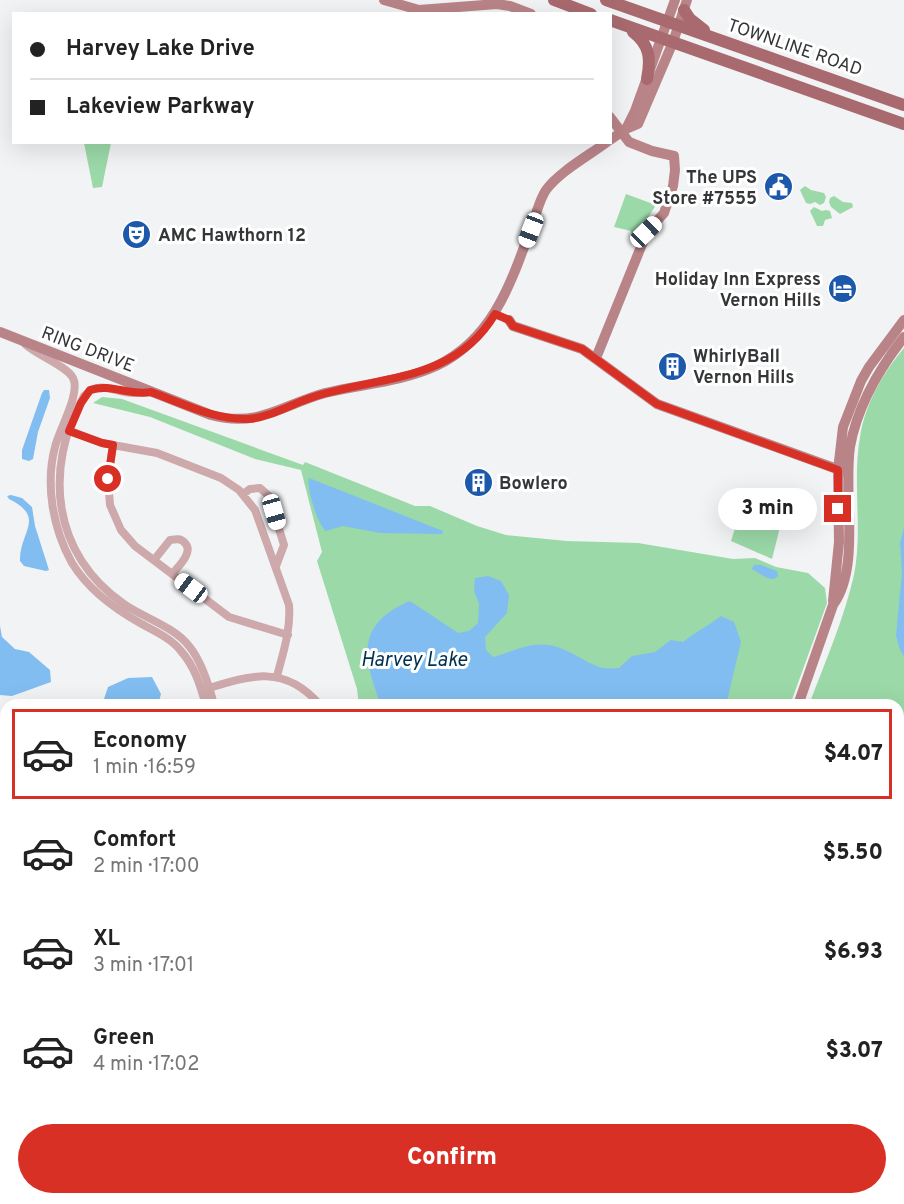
<!DOCTYPE html>
<html lang="en">
<head>
<meta charset="utf-8">
<style>
  :root { --surface:#fff; --page:#f2f2f2; --text:#222; --muted:#767676; --line:#e0e0e0; --accent:#d93025 }
  body { margin:0; font-family:Overpass,sans-serif; background:var(--page); color:var(--text); height:100vh; display:flex; flex-direction:column; font-size:22px; white-space:nowrap }
  * { box-sizing:border-box; margin:0 }
  p { font-size:20px; color:var(--muted) }
  .icon { flex:none; width:33px; height:33px; fill:none; stroke:currentColor; stroke-width:2; stroke-linecap:round; stroke-linejoin:round }
  .map { position:relative; flex:1; overflow:hidden }
  .side { position:absolute; left:0px; top:699px; width:904px; height:506px; display:flex; flex-direction:column; background:var(--surface); border-radius:18px 18px 0 0; box-shadow:0 6px 24px #0002 }
  .side>* { flex:none }
  .top-card { position:absolute; left:12px; top:12px; width:600px; height:132px; border-radius:0px; box-shadow:0 6px 24px #0002; display:grid; align-content:center; height:132px; padding:0 18px; background:var(--surface) }
  .end { position:absolute; width:27px; height:27px; margin:-14px; border:8px solid #d93025; background:#fff; box-shadow:0 0 0 3px #fff }
  .from { border-radius:50% }
  .bubble { position:absolute; height:42px; border-radius:21px; background:var(--surface); box-shadow:0 6px 24px #0002; font-size:20px; font-weight:800; line-height:42px; text-align:center }
  .car { position:absolute; width:18px; height:36px; margin:-18px -9px; border-radius:8px; box-shadow:0 0 4px 2px #0007; background:linear-gradient(#fff 24%,#345 0 40%,#fff 0 76%,#345 0 86%,#fff 0) }
  .top-card b { display:flex; align-items:center; gap:21px; height:57px; font-size:22px }
  .top-card b+b { border-top:2px solid var(--line) }
  .top-card i { width:15px; height:15px; background:var(--text) }
  ul { padding:10px 0 0; list-style:none }
  li { display:flex; align-items:center; gap:18px; height:90px; margin:0 12px 9px; padding:0 6px; border:3px solid transparent; border-radius:0px }
  li div { flex:1 }
  li b { display:block; font-size:22px }
  li em { font-style:normal; font-weight:800 }
  li.active { border-color:var(--accent) }
  li>.icon { width:54px; height:54px; stroke-width:1.5 }
  .button { display:flex; gap:12px; margin-top:auto; padding:12px 18px }
  .button a { flex:1; height:69px; border-radius:36px; background:var(--accent); color:#fff; font-size:24px; font-weight:800; line-height:69px; text-align:center }
  .map>svg:first-child { display:block }
  .green { fill:#9bd9a8 }
  .water { fill:#81bdf1 }
  .lines { fill:none; stroke-linecap:round; stroke-linejoin:round }
  .street { stroke:#cea9ab; stroke-width:8 }
  .secondary { stroke:#b98488; stroke-width:10 }
  .primary { stroke:#a96a6f; stroke-width:12 }
  .route { stroke:#d93025; stroke-width:8 }
  .labels { text-anchor:middle; stroke-width:6; stroke-linejoin:round; paint-order:stroke }
  .street-label { font-size:18px; fill:#353637; stroke:#fff }
  .poi-label { font-size:18px; font-weight:bold; fill:#353637; stroke:#fff; text-anchor:start }
  .water-label { font-size:20px; font-style:italic; fill:#013152; stroke:#fff }
</style>
</head>
<body>
<div class="map">
<svg width="904" height="1204" viewBox="0 0 904 1204">
  <rect width="100%" height="100%" fill="#f2f3f5"/>
  <path class="green" d="M84,143h27l-9,44 -9,1z
    M805,186l6,4 13,3 2,4 -2,6 -4,2 -5,-3 -5,2 -4,-1 -6,-13z
    M626,194l30,11 -19,30 -6,-2v-2l-17,-4z
    M834,196l9,6 9,1 1,4 -13,7 -9,-7 -2,-5 1,-4z
    M814,207l8,4 4,-1 4,1 2,7 -7,2 -2,6h-6l-7,-15z
    M904,348v856h-159l2,-6h151v-493h-89c16,-43 35,-86 45,-130 9,-45 -2,-93 6,-138 5,-33 23,-64 44,-89z
    M102,397l20,2 181,66 2,-3 110,44h15l47,20 29,9 61,6 71,2 95,16 22,-1 21,9 32,6 17,15 2,15 -37,102h-431l-2,-16 -40,-128 5,-9 -21,-82 -46,-11 -105,-42 -57,-14z
    M742,506l39,17 -9,36 -41,-18z"/>
  <path class="water" d="M44,390h5l1,8 -12,34 -5,27 -4,2 -7,-2v-9l20,-57z
    M309,478l134,53 -1,3 -62,-1 -37,-7 -17,5c-8,-6 -20,-43 -17,-53z
    M11,495l11,3 10,9 3,19 14,44 -3,1 -22,-5 -4,-5c-1,-29 27,-43 -11,-62l-2,-3z
    M904,528v128l-4,-6 -4,-14 6,-64 -2,-29z
    M754,565h7l16,6 1,5 -4,3 -7,-1 -15,-9z
    M488,576l13,5 8,14 -2,18 -22,24 1,13 7,7c19,-5 35,-15 55,-12 20,2 41,21 56,23 5,1 10,0 15,0l13,-12 23,-4 16,-12 12,2c12,-10 25,-16 38,-26l13,6 7,20 -15,63h-345c-18,-47 -26,-81 29,-104l48,32 11,-2 9,-8 1,-19 -5,-13 1,-13z
    M0,626l2,11 13,12 14,3 21,18 1,12 -39,14 -12,-1z
    M152,677l9,17 -3,11h-53l-1,-6 4,-12 20,-9z
    M904,906v298h-78l-5,-5 77,-1v-286z"/>
  <g class="lines">
    <path class="street" d="M25,344c13,12 42,22 48,34 8,15 -14,52 -18,69 -10,38 -2,82 17,116 16,26 41,45 68,60 14,8 31,15 41,28 14,16 19,34 25,54
      M149,392c-8,1 -16,2 -24,0 -16,-3 -28,-10 -41,4 -41,72 -32,159 40,208 20,14 49,22 65,42 13,16 20,39 25,59
      M65,429l37,14 55,10 64,25 18,12 16,20 34,95c2,25 -6,48 -12,71
      M113,445l-5,34 2,26 11,25 14,16 94,71 59,18
      M243,494l7,-5 10,-1 9,8 15,49 -8,21
      M154,560l16,-20c6,-1 11,-2 15,3 9,9 -7,24 -13,31
      M206,689c44,-14 79,-25 114,16
      M799,702l9,3
      M898,740l6,2
      M0,1041h6
      M0,1150l6,3
      M219,1198l2,6
      M231,1198l2,6
      M319,1198l1,6
      M522,1198l19,6
      M384,1204l7,-6
      M506,1204l1,-6
      M594,1204l6,-3 7,3
      M640,1204l3,-6"/>
    <path class="secondary" d="M384,0l35,10 78,-6 13,2 21,8
      M626,129l9,-18 40,-111
      M610,140l16,-11 12,-5 35,-82 14,-42
      M509,320l4,6 69,23 75,55 191,69
      M0,332l211,83c48,13 71,-10 114,-22 37,-9 76,-11 111,-27 57,-27 75,-83 95,-138 5,-12 8,-28 15,-38 13,-18 42,-34 61,-48
      M596,358l51,-126 17,-19 9,-27 2,-16 -1,-14 -22,-5 -23,-9 -19,-25
      M833,601l6,-59 -1,-72 5,-43 18,-46 8,-14 35,-47
      M798,705l35,-100c28,-38 10,-112 17,-158 7,-40 29,-78 54,-110
      M445,1204l2,-6"/>
    <path class="primary" d="M554,0l37,14
      M606,0l298,105
      M684,10l6,9 14,11
      M610,20l294,104
      M633,32c17,13 18,27 14,47"/>
  </g>
  <g class="lines">
    <path class="route" d="M108,479l5,-34 -11,-2 -33,-12 12,-28 9,-13c21,-7 38,6 61,2 31,11 63,28 97,27 23,-2 43,-15 65,-22 66,-21 142,-15 182,-83l14,6 4,6 69,23 75,55 181,66v39"/>
  </g>
  <defs>
    <symbol id="civic-disc" viewBox="-11 -11 22 22"><circle r="9.5" fill="#1c59aa" stroke="#fff"/><path d="M-.6-6.5H3V-4.5H.6V-3L4-1V1h2V6H-6V1h2V-1L-.6-3ZM-1.2 2.5V6h2.4V2.5Z" fill="#fff"/></symbol>
    <symbol id="theatre-disc" viewBox="-11 -11 22 22"><circle r="9.5" fill="#1c59aa" stroke="#fff"/><path d="M-5-5.5Q0-4 5-5.5V0Q5 5 0 6Q-5 5-5 0ZM-3.3-2.5H-1v1.5H-3.3ZM1-2.5H3.3v1.5H1ZM-2.8 1Q0 5.5 2.8 1Z" fill="#fff"/></symbol>
    <symbol id="hotel-disc" viewBox="-11 -11 22 22"><circle r="9.5" fill="#1c59aa" stroke="#fff"/><path d="M-6-4.5h1.5V1H6V5H4.5V3h-9V5H-6ZM-4 0a1.8 1.8 0 1 1 3.6 0ZM.5 0V-2.5h3Q6-2.5 6 0Z" fill="#fff"/></symbol>
    <symbol id="building-disc" viewBox="-11 -11 22 22"><circle r="9.5" fill="#1c59aa" stroke="#fff"/><path d="M-4-6H4V6H1V3H-1V6H-4ZM-2.5-4.3h1.7v1.8h-1.7ZM.8-4.3h1.7v1.8H.8ZM-2.5-1h1.7V.8h-1.7ZM.8-1h1.7V.8H.8Z" fill="#fff"/></symbol>
  </defs>
  <g fill-rule="evenodd">
    <use href="#civic-disc" x="762" y="170" width="33" height="33"/>
    <use href="#theatre-disc" x="120" y="218" width="33" height="33"/>
    <use href="#hotel-disc" x="826" y="272" width="33" height="33"/>
    <use href="#building-disc" x="656" y="350" width="33" height="33"/>
    <use href="#building-disc" x="462" y="466" width="33" height="33"/>
  </g>
  <g class="labels">
    <g class="street-label">
      <text transform="translate(795 47) rotate(19)" y="6">TOWNLINE ROAD</text>
      <text transform="translate(88 349) rotate(21)" y="6">RING DRIVE</text>
    </g>
    <g class="poi-label">
      <text x="757" y="183" text-anchor="end">The UPS<tspan x="757" dy="21">Store #7555</tspan></text>
      <text x="158" y="241">AMC Hawthorn 12</text>
      <text x="821" y="285" text-anchor="end">Holiday Inn Express<tspan x="821" dy="21">Vernon Hills</tspan></text>
      <text x="693" y="362">WhirlyBall<tspan x="693" dy="21">Vernon Hills</tspan></text>
      <text x="499" y="489">Bowlero</text>
    </g>
    <g class="water-label">
      <text x="414" y="666">Harvey Lake</text>
    </g>
  </g>
</svg>
<i class="end from" style="left:108px;top:479px"></i>
<i class="end" style="left:838px;top:509px"></i>
<div class="bubble" style="left:718px;top:488px;width:99px">3 min</div>
<i class="car" style="left:531px;top:230px;rotate:201deg"></i>
<i class="car" style="left:646px;top:232px;rotate:46deg"></i>
<i class="car" style="left:274px;top:512px;rotate:164deg"></i>
<i class="car" style="left:191px;top:588px;rotate:307deg"></i>
<div class="top-card">
<b><i class="from"></i>Harvey Lake Drive</b>
<b><i></i>Lakeview Parkway</b>
</div>
<section class="side">
<ul>
<li class="active"><svg class="icon" aria-label="car" viewBox="0 0 24 24"><path d="M5 17H2v-5l4-1 3-4h7l3 4 3 1v5h-3M9 17h6M6 11h13"/><circle cx="7" cy="17" r="2"/><circle cx="17" cy="17" r="2"/></svg><div><b>Economy</b><p>1 min · 16:59</p></div><em>$4.07</em></li>
<li><svg class="icon" aria-label="car" viewBox="0 0 24 24"><path d="M5 17H2v-5l4-1 3-4h7l3 4 3 1v5h-3M9 17h6M6 11h13"/><circle cx="7" cy="17" r="2"/><circle cx="17" cy="17" r="2"/></svg><div><b>Comfort</b><p>2 min · 17:00</p></div><em>$5.50</em></li>
<li><svg class="icon" aria-label="car" viewBox="0 0 24 24"><path d="M5 17H2v-5l4-1 3-4h7l3 4 3 1v5h-3M9 17h6M6 11h13"/><circle cx="7" cy="17" r="2"/><circle cx="17" cy="17" r="2"/></svg><div><b>XL</b><p>3 min · 17:01</p></div><em>$6.93</em></li>
<li><svg class="icon" aria-label="car" viewBox="0 0 24 24"><path d="M5 17H2v-5l4-1 3-4h7l3 4 3 1v5h-3M9 17h6M6 11h13"/><circle cx="7" cy="17" r="2"/><circle cx="17" cy="17" r="2"/></svg><div><b>Green</b><p>4 min · 17:02</p></div><em>$3.07</em></li>
</ul>
<div class="button"><a>Confirm</a></div>
</section>
</div>
</body>
</html>
